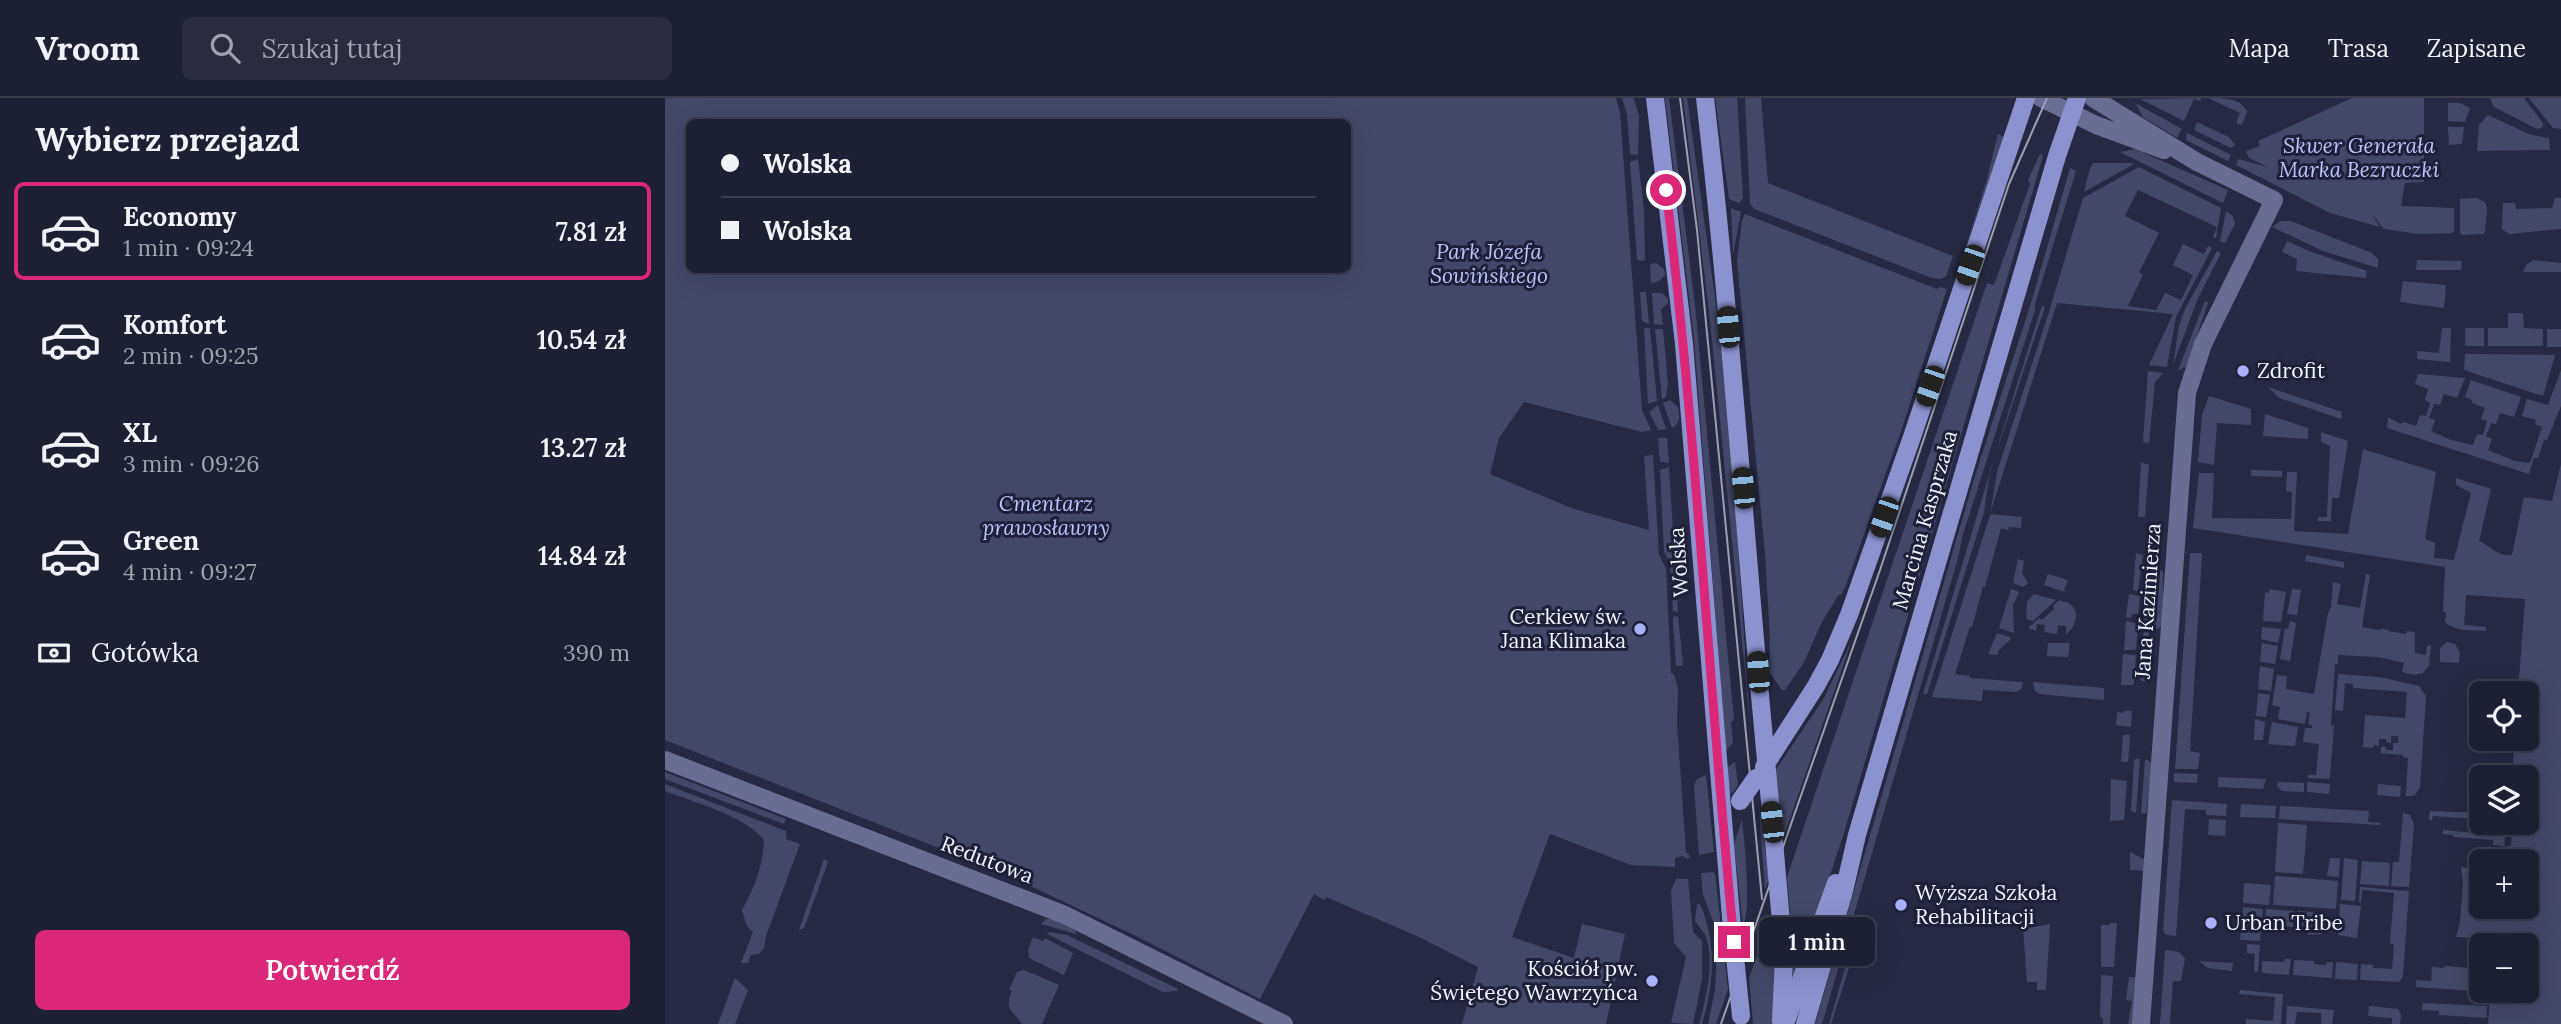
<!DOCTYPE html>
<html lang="pl">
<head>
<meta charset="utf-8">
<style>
  :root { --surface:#1d1f32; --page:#2a2c3e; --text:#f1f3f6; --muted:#a0a2ac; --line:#3b3d4d; --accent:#db2777 }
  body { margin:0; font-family:Lora,serif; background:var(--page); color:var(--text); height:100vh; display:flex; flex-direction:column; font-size:26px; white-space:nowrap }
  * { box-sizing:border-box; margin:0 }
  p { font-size:23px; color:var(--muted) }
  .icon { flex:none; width:38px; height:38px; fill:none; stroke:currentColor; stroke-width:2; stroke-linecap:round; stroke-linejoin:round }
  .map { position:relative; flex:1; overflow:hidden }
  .panel { display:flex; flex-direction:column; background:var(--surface); width:665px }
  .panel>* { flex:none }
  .guide { position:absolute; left:21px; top:21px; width:665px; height:154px; border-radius:10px; box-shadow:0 7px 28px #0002,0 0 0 2px var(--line); display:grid; align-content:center; height:154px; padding:0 35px; background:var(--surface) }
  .buttons { position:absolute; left:1804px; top:583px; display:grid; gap:14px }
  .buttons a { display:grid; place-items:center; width:70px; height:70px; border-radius:10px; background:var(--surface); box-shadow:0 7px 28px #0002,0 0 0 2px var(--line); font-size:35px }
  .end { position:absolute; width:32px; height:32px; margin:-16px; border:9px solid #db2777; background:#fff; box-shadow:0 0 0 4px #fff }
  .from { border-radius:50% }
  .bubble { position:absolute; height:49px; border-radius:10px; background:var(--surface); box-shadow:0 7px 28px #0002,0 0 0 2px var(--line); font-size:23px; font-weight:600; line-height:49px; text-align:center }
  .car { position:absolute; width:21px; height:42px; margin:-21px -10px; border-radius:9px; box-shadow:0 0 5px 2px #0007; background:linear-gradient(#222 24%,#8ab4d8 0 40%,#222 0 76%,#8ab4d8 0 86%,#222 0) }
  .guide b { display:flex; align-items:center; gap:24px; height:66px; font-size:26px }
  .guide b+b { border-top:2px solid var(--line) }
  .guide i { width:18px; height:18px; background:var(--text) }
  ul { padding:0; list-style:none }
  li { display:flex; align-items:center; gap:21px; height:98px; margin:0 14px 10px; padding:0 21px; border:4px solid transparent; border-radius:10px }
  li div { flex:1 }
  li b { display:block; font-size:26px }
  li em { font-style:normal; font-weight:600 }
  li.active { border-color:var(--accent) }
  li>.icon { width:63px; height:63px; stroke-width:1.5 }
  h2 { padding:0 35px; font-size:32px; line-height:84px }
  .pay { display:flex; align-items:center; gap:18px; height:77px; padding:0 35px; font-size:26px }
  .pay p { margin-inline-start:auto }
  .button { display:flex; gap:14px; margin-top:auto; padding:14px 35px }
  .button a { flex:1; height:80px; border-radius:10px; background:var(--accent); color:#fff; font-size:28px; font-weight:600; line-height:80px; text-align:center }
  header { display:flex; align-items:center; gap:42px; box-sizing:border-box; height:98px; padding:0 35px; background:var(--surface); border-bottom:2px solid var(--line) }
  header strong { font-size:33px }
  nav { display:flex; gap:38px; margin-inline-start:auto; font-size:24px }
  .search { width:490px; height:63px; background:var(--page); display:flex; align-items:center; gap:18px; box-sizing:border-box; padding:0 24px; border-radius:10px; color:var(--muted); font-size:26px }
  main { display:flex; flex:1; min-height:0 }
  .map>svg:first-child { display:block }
  .green { fill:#444868; fill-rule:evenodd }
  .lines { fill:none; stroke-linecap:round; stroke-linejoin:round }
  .tertiary { stroke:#696d94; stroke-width:18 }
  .secondary { stroke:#8c92cf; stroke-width:18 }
  .tram { stroke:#9c9eaf; stroke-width:2 }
  .secondary-bridge { stroke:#8c92cf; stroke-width:18 }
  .route { stroke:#db2777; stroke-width:9 }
  .poi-dot { fill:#a9b0fc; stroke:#1e2038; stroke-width:2.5 }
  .labels { text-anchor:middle; stroke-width:6; stroke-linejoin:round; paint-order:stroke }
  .park-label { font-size:21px; font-style:italic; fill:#bbc2fd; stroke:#1e2038 }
  .poi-label { font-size:21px; fill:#f2f4fe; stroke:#1e2038; text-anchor:start }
  .street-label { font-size:21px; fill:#f2f4fe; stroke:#1e2038 }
</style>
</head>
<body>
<header>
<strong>Vroom</strong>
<div class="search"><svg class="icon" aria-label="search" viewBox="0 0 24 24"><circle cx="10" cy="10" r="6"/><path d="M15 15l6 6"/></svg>Szukaj tutaj</div>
<nav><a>Mapa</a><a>Trasa</a><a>Zapisane</a></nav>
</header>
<main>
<section class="panel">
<h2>Wybierz przejazd</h2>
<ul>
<li class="active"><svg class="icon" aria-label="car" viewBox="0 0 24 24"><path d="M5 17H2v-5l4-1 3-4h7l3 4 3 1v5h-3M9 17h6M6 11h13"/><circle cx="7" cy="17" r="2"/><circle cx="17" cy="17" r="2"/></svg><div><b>Economy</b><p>1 min · 09:24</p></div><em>7.81 zł</em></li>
<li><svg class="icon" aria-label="car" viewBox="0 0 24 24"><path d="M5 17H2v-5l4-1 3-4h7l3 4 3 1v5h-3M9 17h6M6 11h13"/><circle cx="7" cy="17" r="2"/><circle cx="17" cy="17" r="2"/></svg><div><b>Komfort</b><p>2 min · 09:25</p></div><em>10.54 zł</em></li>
<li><svg class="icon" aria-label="car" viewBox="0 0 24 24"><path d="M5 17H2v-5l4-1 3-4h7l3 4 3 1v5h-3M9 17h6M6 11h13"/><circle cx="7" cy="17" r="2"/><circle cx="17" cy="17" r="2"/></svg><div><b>XL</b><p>3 min · 09:26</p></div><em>13.27 zł</em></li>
<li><svg class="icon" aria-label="car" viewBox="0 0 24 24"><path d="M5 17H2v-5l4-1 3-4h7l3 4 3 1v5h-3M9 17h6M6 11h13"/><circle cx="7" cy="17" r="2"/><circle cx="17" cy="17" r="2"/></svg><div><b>Green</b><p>4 min · 09:27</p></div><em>14.84 zł</em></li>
</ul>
<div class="pay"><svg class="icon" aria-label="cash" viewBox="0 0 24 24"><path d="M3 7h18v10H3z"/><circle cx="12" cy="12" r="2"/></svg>Gotówka<p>390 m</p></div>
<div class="button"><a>Potwierdź</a></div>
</section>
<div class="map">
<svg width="1896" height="926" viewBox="0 0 1896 926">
  <rect width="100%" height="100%" fill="#272942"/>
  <path class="green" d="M0,0h951l4,15 22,297 9,20 -9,2 -118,-30 -25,36 -9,36 84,35 75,21 -5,-74 9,-1 6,100 7,13 5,105 3,1 4,15 -1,35 9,128 4,4 -2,3 -6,-3 -7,2v9l-44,-2 -81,-31 -38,103 62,21 8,-34 43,10 -19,90h-144l16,-57 -61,-31 -91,-39 -2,3 -10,-6 -54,105 -122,-62 -133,-63 -340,-134zM24,24h658v148h-658z
    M957,0h12l5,19 -1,38 -8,-1 -3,-39z
    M1000,0h4l26,207 39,415 -3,2 2,20 -7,9 -32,-412z
    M1018,0h4l34,242 10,105 19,277 -40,-402z
    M1050,0h22l6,100 -4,5 -10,-4z
    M1080,0h16l7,85 185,73 -7,20 -5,3 -9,-1 -178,-69 -4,-6z
    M1536,0l-1,3 -6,-2 -10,22 -44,-22z
    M1543,0c16,0 34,0 39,14l-5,13 -6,-2 4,-10z
    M1687,0h72v84l-19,1 -4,23 53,2v23l-2,2 -33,1 -35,-5 -13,-16 9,14 -50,-14 -94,-48 2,-6 30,8 -19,-9 -3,-7 14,-5 -2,-5z
    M1825,0h34l19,25v4l-6,2 -43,-22z
    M1864,0h32v31l-8,-1z
    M1470,5l47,26 -5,9 -34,-21z
    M1783,5h12l10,5 -5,14 -17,-1z
    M1823,17l43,20 18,3 1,12 -73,1 2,-26z
    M1532,24l32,15 6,8 -4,3 -37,-18z
    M1783,29h16l-2,17 -13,1z
    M1522,35l44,22 -3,6 -42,-21z
    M1333,36l6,3 -39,111 21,-66z
    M1470,51l93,41 -5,13 -103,-51z
    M1375,56l3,2 -199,677 -53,159 -1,-77 -3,-38 200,-594 7,2 36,-101 -2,-4z
    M973,61l6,51 1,50 -5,1 -3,-2 -7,-97z
    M1428,65h38l3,1 -50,28 6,-24z
    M1474,69l82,41 -5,30 -3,-1 4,-10 -79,-37 -13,26 34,17 -20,39 4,3 -15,31 28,4 9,-17 16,7 12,-25 -20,-10 10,-21 21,10 4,-8 4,2 -36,69 -9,50 -18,-2 24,-51 -116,-11 -67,211 32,3 -1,11 -12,-1 -1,3 -7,-2 -16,59h-2l-11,40h-2l-15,47 15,2v2l53,4 -1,6 -6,4 -33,-2 -1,11 -50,-4 58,-182 7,-43 52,-160 34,-114z
    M1405,70l6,3 -41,133v6l-72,224 -5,24 -136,466h-7l160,-548 56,-173z
    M1812,100l8,4 2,6 -2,24 -2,2 -21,1 -2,-2v-34z
    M1890,100h6v31l-52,5 -7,-5 1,-26h12l1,6 36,-1z
    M1066,110l10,4 -8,43z
    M1561,113l7,5 2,8 -10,19 -5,-2z
    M1080,116l192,75 3,-2 7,2 -44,136 -57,160 -5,10 -2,-1 -17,28 -19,42 -18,26h-3l-13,-18 1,-35 -5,-83 -28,-293 5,-41z
    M1615,123h11l81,32 6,6v9l-55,-17 -51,-24z
    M1622,143l22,10 58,20 -1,7 -70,-7 1,-12 -15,-7z
    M1552,153l4,2 -23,45 -25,67 6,-39 6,-17z
    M1752,162l45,1 -1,9h-45z
    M1868,162l28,3v9h-38l3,-7z
    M991,165l8,6 1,6 -6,6 -8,2 -1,-19z
    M1738,183l43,4 -2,23 -44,-6z
    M975,194h6l3,32 -7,-3z
    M987,195h10l6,6v4l-7,6 2,16 -9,-1z
    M1540,203l3,2 -22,64 -8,3z
    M1377,208l3,1 -55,164 -6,41 -57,182h-4c40,-130 77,-259 119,-388z
    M1843,215h15l1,15 19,1v17h-55v-18h20z
    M979,230h6l7,73 -9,3z
    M1777,230h9l-1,34 -33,-3v-8l22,2z
    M1800,230h19v18h-19z
    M990,231h8l5,55 -2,13 -4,2z
    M1882,231h14v18h-14z
    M1800,256l90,1 -12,41 -79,-26z
    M1896,272v36l-14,34h-3l-6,18h-4l-5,16 -142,-46 1,-11 13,7 2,-2 13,4 4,-11 6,1 4,-13 -5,-3 3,-11 -13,-5 3,-10 47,4 -8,20 -13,-4 -4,11 -6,-1 -5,14 6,2 -4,11 20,9 22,5 4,-11 6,1 4,-14 -6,-2 4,-11 -13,-5v-3l-7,-3 6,-17 50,17 -7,20 -14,-4 -4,11 -5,-1 -5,13 6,3 -4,11 27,11 15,2 12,-36 -7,-3 1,-4 -14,-4 5,-17 21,6z
    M1483,273l15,2 -8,9 -6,61 -6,-1z
    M1603,289l74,25 -1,7 -62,-21z
    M1544,298l42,13v16l-34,-2 -3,42 -16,-3 4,-47z
    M1005,302l8,7c1,9 3,16 -6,21l-9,-25z
    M993,307l8,24 -8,1 -9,-18z
    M1600,316l43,14v11l-45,-3z
    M1656,334l27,9 -9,57h-7l-1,23h-13v-4h9l3,-71 -9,-4z
    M993,340h9l2,25 -9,-1z
    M1698,351l73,23 -11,67 10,4 -1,15 20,2 17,-67 -15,-8v-7l35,11 -12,52c12,5 19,16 33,14l12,-58 28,4 9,-37v560h-73l2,-32 -74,-5v-7l15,1 1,-14 12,1 1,-2 36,3v21h46v-45h-31v-7l-40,-1 4,-15 3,-40 -2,-15 20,4v35h46v-45h-21l1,-15h4l1,-17 12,-1 1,-5 2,-1v-45h-15l3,-38 12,-1v-45h-9l7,-94 -59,-4 -2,30 22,2v4c-14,-1 -30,1 -41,-9l1,-10h-3l2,-45 -252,-39 6,-55h15l-2,45 79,1 1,-27 -6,-1 1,-19h10l-3,59 54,3z
    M1476,364l8,3 -4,52h-7z
    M1004,369l9,145 -5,-1 -3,-49 -6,-10 -4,-82z
    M1586,372l31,1v6l-31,-1z
    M1471,455l7,2 -5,36 -5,-1z
    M1525,455h12l-12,198 10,2 -2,16h-23z
    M1641,457l38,7v6l-39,-7z
    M1353,461l6,2 -2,12 6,10 -5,4 -10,-4z
    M1485,472h3l-4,58 -5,-2 4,-54z
    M1493,472l5,1v53l-5,5h-4z
    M1383,476l20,6 -4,9 1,3 -21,-7z
    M1701,476l4,1 -8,52 17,3 5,-2v2l4,-1v2l18,3 1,-3 8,1v21l11,2 1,-9 4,-1 -2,21 -6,7 -9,2 -12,-3 2,-9 -25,-6 -41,-2v9h-3l-4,61 3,1 -4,50 -1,3 -21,-1v-3h8l3,-31 -16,-2 2,-14h7v-3l-4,-1 2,-11 -3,-1 -2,12 -27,-5 2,-12 -8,-2 5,-30 10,1 -1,13 28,5 14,-81 3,-6 2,-25 8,2 -4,20 23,4z
    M1346,491l8,3 -4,10 -2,1 1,30 -15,-5z
    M1605,491l16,3 -5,30 -18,-1 2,-29 4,1z
    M1627,491l9,1 -4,25 -10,-1z
    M1369,496l22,6 -23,21 -7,-2 1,-17z
    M1464,496l11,2 -2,18h-6l-1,4 -5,-1z
    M1394,502c4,2 8,2 11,4 12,8 4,25 -4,30v-8l-8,-1 -1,9 -13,-2 1,-7 -8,-1 -1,7 -8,-3 11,-10 3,2 12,-11 -1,-3z
    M1013,518l5,49 -7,1 -3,-43v-6z
    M1461,523l12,3 -2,26h-12z
    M1625,523l6,2 -6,38 -10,-2 5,-31 3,1z
    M1597,529l19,2 -3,14 -17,-4z
    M1480,534l4,1 -4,49 -5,-2 3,-46z
    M1332,535l13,4v3l-11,10 -2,5 -9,-1z
    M1187,542l-69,199 -10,-65 51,-76z
    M1782,544l8,2 5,9 -1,10 -19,-1v-14z
    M1383,545h22l-2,14 -21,-1z
    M1597,545l16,3 -3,18 -15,-2z
    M1458,556l13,1 -2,29 -2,1h-11z
    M1595,568l14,3 -3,22 -13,-2z
    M1673,576l41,3 40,9 7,10 -6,92 -6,8h-8l2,-38 -5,-1 -1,-2 -21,-2v-6h5v3h7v-7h5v-7h-7v7l-5,-1v-3h-7v7l-5,-1 -1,3 -10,-1 2,-32 40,3 2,-26 -54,-4v-4l-8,-1 -2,28 -8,-1z
    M1368,584l71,6v12l-65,-6 -5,-4z
    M1593,595l12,2 -4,22 -10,-1z
    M1459,613h8l-1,16 -15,-2 1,-13 7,1z
    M1590,621l10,3 -2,18h-9z
    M1607,624l26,5 -3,19 -27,-2z
    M1458,637h7l-2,27h-7z
    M1471,661h4l-4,54 -5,-2 3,-50z
    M1480,662h3l5,5 -7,49 -5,-1z
    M1070,664l3,23 -7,10 -5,-27z
    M0,674l121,47 -2,5 -119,-45z
    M1509,675l24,1 -1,9 -23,-1z
    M1041,677l8,77 -15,3 -5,-70 3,-6z
    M1553,679l48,2 -3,10 -45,-2z
    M1446,681l16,2 -3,39 -14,1z
    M1613,684l26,1v9l-22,-1 -5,-5z
    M1642,684l23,2 -1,10 -22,-2z
    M0,686l121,47v8l14,5 -34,92 -2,12 -5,6 -8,1 -3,8h-7l12,-31 -6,-6 -5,-16c13,-23 21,-44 22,-70 -20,-25 -69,-37 -99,-49z
    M1713,686l23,2 -1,11 -23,-2z
    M1093,698l11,83 -4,10 -1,-13z
    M1507,702l55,4 -1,12 -20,-1v-5l-21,-1 -9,127 -10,-1 -3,-4z
    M1576,706l35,2 -1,12 -35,-1z
    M1615,708l89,5 -1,11 13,1 -1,2 -101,-6z
    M1765,713l51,2v6l-48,-3 -1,4h-3z
    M1738,715l7,2 4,9 -5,63 -18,-1 2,-24h6z
    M1077,721c2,20 10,92 1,107l-9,-82z
    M1544,721l17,1 -1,16 -17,-1z
    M1613,725l29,2 -4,49 -28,-2z
    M1778,732l62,6 -2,25v-15l-10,-1v-5l-39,-3 -1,-2 -10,-1z
    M1465,754l16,8v11l-16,-1z
    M1665,760h10l-1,19 -12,-1z
    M1679,760l14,2 -3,41 -14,-1z
    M159,761l4,3 -24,66 -5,2z
    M1697,763l28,2 -1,23 -29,-2z
    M1048,774l2,2 13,115 -12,35h-8l7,-34 2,-41 -3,-25 -11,-29 -2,-22z
    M1610,778l63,5 -2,28 -63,-4z
    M1011,781h12l5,53 9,9v38l-9,45 -22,-1 15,-66 -12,-14 -3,-52z
    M1579,785l27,2 -2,20 -26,-2z
    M1695,789l49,4 -6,85 -4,6 -39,-2 1,-16 12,1v3l19,1 2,-25h-4l4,-51 -32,-3 -1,12h-2z
    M1032,806h3c17,38 14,80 2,120h-3c7,-25 15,-58 8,-84 -1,-6 -8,-13 -12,-19z
    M1675,806l21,2 -4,32 -19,-3z
    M1578,809l20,2 -3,32 -20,-1z
    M1601,811l28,2 -1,16 -28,-2z
    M1633,813l26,2 -2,21 -14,1v-2l-12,-1z
    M1196,815l-3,27 -27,84h-2z
    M1107,817l4,65 -4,44h-19l-4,-46z
    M381,821h7l22,10 1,5 -35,-10z
    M1445,825h7l-3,44h-13v-42h9z
    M1385,826l-4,66h-9v-8h-10l-4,-53z
    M384,834l18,3 111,54 -1,2 -14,1 -116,-58z
    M368,839l10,4 2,-3 28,15 -9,22 -35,-17 -1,-8z
    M1582,846l13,1 -2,27 -4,-1 1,-17 -8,-1z
    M1500,852l14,2 6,6 -4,23h-8l-3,43h-10z
    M1620,861h6l-2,16 -27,-2v-12l22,1z
    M1629,862l20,1v3l12,1 1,-3h6l-1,16 -39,-3z
    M1534,863l34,2 -1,8 -24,-3z
    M1671,864l22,2 -1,16 -22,-1z
    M359,872l35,15 -17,39h-20c-10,-15 -18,-14 -10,-33l-3,-1 8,-18z
    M1436,877l12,1 -3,48h-7v-6l-3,-1z
    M1464,879h7l-2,47h-6l4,-23 -6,-1z
    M70,880l13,12 -13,34h-17z
    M1575,892l43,4 -2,30h-35v-5l27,2 2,-24 -36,-3z
    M1758,905l64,3v12l-48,-3v-4l-17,-1z
    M1622,908l47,4 -2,14h-11v-11l-24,-1 -2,12h-9z
    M1704,908l29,3 3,6 -1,9h-8v-6l-24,-2z"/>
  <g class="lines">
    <path class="tertiary" d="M1376,0l55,27 68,25
      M1428,0l104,64 77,38 -71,144 -16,49 -46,631
      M0,662l400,155 219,109"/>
    <path class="secondary" d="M990,0l29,246 47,573
      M1040,0c29,247 43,495 69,743
      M1099,669l52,-81 14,-26 19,-45 63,-178 114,-339
      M1116,923l3,-64
      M1120,926l51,-141
      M1140,926l39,-133 13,-56 200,-679 20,-58"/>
    <path class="tram" d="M1015,0l17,132 65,669
      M1056,926l159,-454 129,-386 38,-86"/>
    <path class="secondary-bridge" d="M1075,703l16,-23
      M1109,743l10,116
      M1066,819l10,99"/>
  </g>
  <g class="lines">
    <path class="route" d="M1001,92c31,250 43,501 68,752"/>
  </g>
  <g class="poi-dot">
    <circle cx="1578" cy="273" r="7"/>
    <circle cx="975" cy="531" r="7"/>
    <circle cx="1236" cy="807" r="7"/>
    <circle cx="1546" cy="825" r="7"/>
    <circle cx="987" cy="883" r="7"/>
  </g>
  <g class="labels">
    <g class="park-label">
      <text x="1694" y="55">Skwer Generała<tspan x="1694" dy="24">Marka Bezruczki</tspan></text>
      <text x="824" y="161">Park Józefa<tspan x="824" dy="24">Sowińskiego</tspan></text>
      <text x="381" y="413">Cmentarz<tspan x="381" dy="24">prawosławny</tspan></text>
    </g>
    <g class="poi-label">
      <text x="1592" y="280">Zdrofit</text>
      <text x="961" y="526" text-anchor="end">Cerkiew św.<tspan x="961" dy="24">Jana Klimaka</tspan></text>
      <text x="1250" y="802">Wyższa Szkoła<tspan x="1250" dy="24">Rehabilitacji</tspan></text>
      <text x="1560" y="832">Urban Tribe</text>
      <text x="973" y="878" text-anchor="end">Kościół pw.<tspan x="973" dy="24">Świętego Wawrzyńca</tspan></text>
    </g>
    <g class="street-label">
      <text transform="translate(1260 422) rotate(-74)" y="7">Marcina Kasprzaka</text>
      <text transform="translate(1014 464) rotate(-94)" y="7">Wolska</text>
      <text transform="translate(1483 503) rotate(-86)" y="7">Jana Kazimierza</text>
      <text transform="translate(322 762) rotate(21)" y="7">Redutowa</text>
    </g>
  </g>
</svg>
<div class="buttons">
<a><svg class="icon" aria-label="locate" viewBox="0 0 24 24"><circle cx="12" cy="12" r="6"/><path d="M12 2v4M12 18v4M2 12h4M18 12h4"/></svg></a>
<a><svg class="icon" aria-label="layers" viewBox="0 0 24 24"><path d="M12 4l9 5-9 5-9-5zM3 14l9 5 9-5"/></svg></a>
<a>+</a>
<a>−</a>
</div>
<i class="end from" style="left:1001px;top:92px"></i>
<i class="end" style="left:1069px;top:844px"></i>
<div class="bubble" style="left:1094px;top:819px;width:116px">1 min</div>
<i class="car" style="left:1305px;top:167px;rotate:199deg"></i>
<i class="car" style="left:1063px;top:229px;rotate:355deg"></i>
<i class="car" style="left:1265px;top:288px;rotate:199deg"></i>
<i class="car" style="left:1078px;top:390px;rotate:355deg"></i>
<i class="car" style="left:1219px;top:419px;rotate:199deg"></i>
<i class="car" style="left:1093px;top:574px;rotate:356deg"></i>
<i class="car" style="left:1107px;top:724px;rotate:354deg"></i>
<div class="guide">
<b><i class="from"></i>Wolska</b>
<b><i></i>Wolska</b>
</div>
</div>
</main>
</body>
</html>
